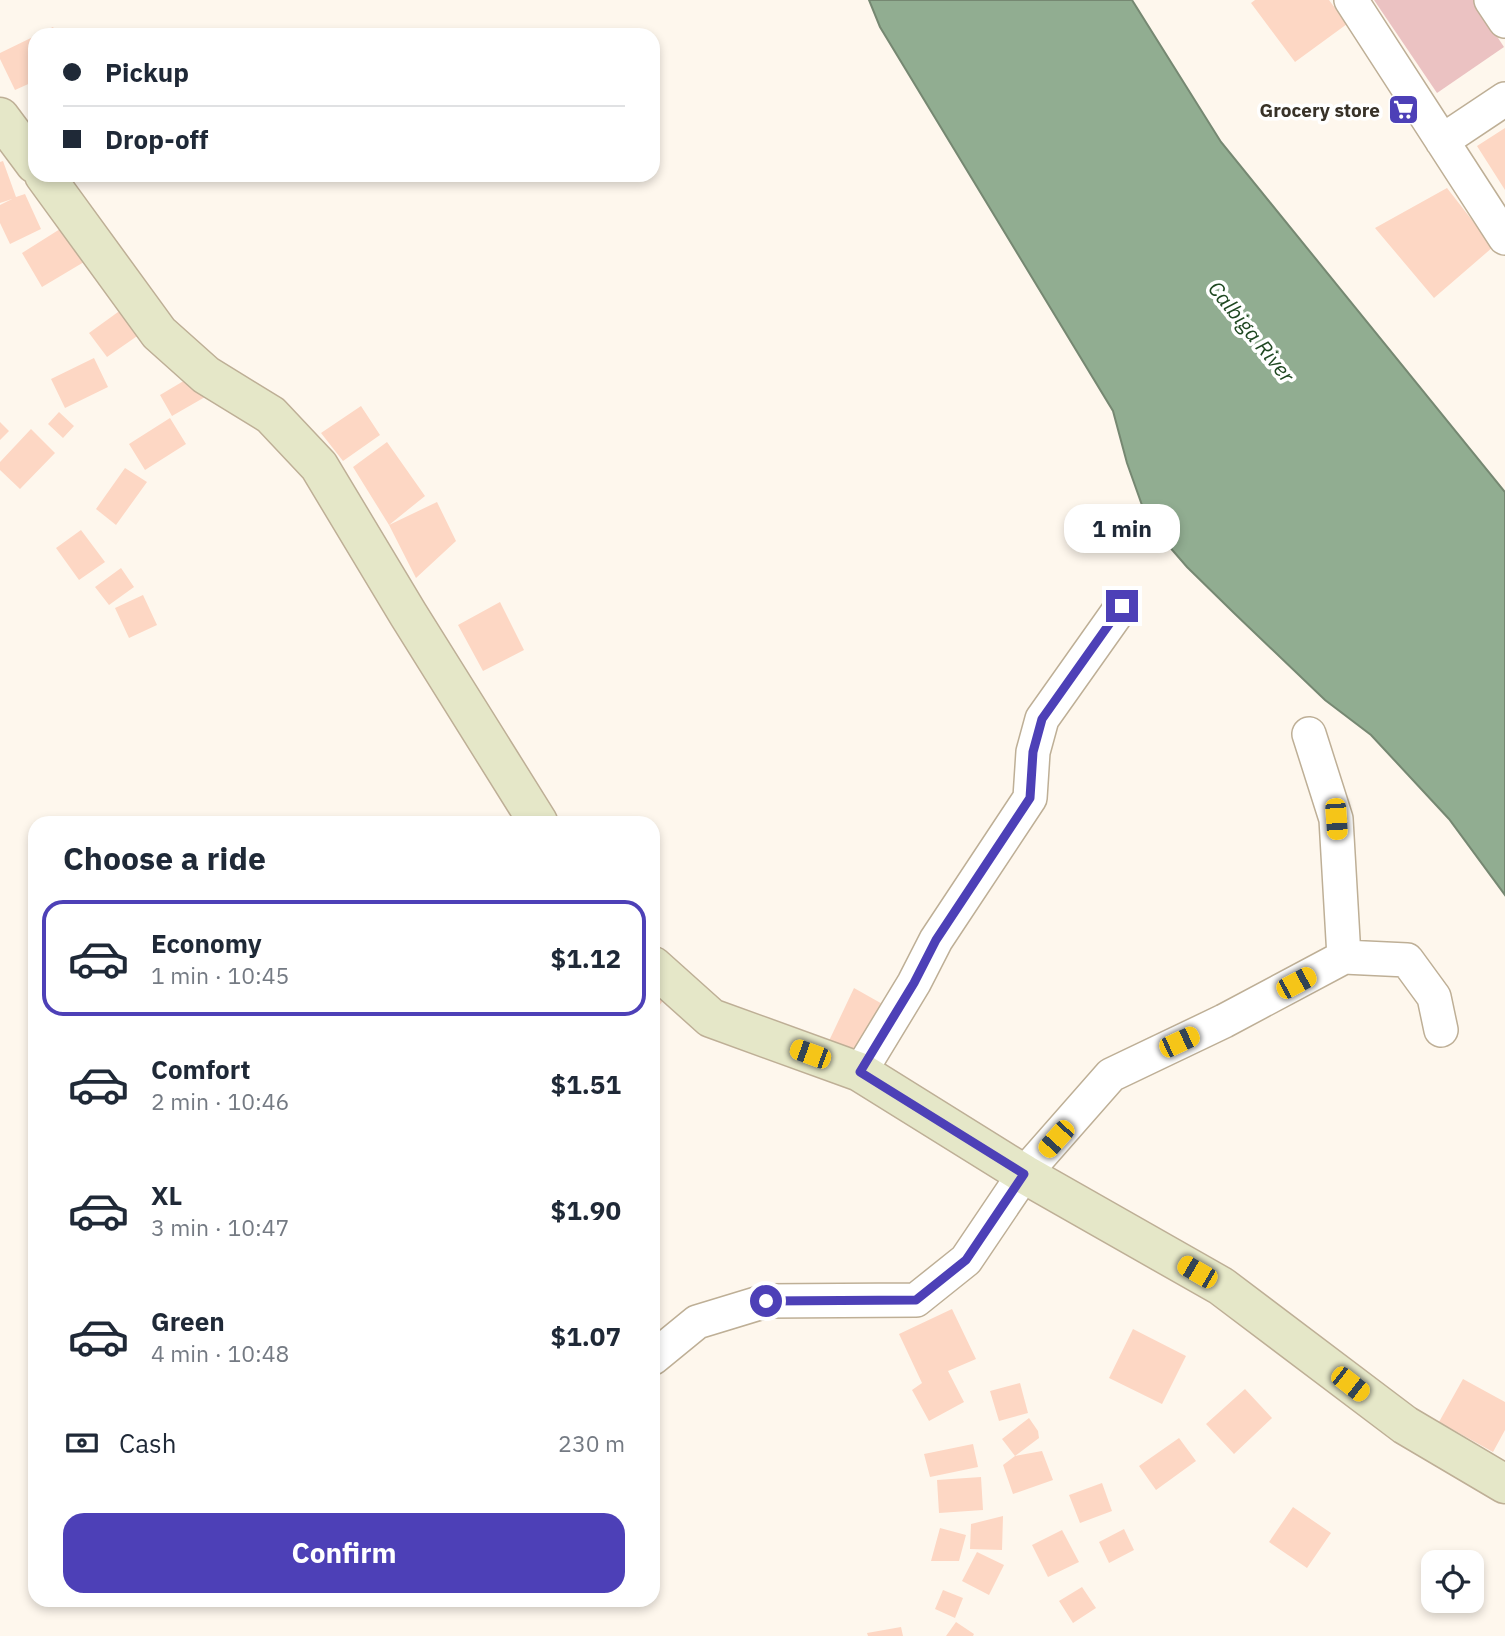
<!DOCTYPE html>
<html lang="en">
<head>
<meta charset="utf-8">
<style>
  :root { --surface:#fff; --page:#f2f2f3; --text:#1f2937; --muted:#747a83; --line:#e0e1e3; --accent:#4d40b7 }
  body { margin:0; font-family:"IBM Plex Sans",sans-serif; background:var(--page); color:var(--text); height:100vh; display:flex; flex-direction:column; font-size:26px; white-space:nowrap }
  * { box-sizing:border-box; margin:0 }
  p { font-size:23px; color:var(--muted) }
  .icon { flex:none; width:38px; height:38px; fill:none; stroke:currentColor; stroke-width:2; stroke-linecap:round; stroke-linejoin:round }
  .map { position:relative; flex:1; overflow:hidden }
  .drawer { position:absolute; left:28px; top:816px; width:632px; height:791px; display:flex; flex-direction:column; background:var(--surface); border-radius:21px; box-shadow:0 4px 10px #0003 }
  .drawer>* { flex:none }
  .guide { position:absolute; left:28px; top:28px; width:632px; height:154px; border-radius:21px; box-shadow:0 4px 10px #0003; display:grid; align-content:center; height:154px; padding:0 35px; background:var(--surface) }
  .controls { position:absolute; left:1421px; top:1550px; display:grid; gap:14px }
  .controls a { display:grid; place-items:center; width:63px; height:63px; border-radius:14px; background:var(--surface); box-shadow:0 4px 10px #0003; font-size:35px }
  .end { position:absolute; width:32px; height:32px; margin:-16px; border:9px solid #4d40b7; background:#fff; box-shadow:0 0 0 4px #fff }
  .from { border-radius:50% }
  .bubble { position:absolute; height:49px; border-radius:21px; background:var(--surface); box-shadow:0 4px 10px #0003; font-size:23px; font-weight:800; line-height:49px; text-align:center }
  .car { position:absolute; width:21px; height:42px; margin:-21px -10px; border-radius:9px; box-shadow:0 0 5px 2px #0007; background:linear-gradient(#f5c518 24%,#345 0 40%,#f5c518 0 76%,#345 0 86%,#f5c518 0) }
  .guide b { display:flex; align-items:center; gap:24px; height:66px; font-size:26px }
  .guide b+b { border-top:2px solid var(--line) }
  .guide i { width:18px; height:18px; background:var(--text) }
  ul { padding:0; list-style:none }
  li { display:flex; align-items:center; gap:21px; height:116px; margin:0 14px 10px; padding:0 21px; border:4px solid transparent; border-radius:21px }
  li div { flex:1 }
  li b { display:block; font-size:26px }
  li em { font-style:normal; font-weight:800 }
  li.active { border-color:var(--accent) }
  li>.icon { width:63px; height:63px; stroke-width:1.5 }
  h2 { padding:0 35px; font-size:32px; line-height:84px }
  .pay { display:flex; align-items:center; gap:18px; height:77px; padding:0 35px; font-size:26px }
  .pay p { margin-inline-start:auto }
  .button { display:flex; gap:14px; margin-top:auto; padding:14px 35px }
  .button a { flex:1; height:80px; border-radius:21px; background:var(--accent); color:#fff; font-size:28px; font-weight:800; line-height:80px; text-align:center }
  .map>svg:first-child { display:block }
  .green { fill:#ebc2c2 }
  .water { fill:#91ad91; stroke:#768872; stroke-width:2 }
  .building { fill:#fdd7c4 }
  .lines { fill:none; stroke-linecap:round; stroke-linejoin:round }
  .street-casing { stroke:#beaf96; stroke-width:36 }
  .secondary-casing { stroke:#beaf96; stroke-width:41 }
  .street { stroke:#fff; stroke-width:33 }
  .secondary { stroke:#e5e7c8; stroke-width:38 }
  .route { stroke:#4d40b7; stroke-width:9 }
  .labels { text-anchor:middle; stroke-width:7; stroke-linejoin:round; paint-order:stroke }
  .poi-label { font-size:19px; font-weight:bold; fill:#383228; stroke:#fff; text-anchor:end }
  .water-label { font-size:21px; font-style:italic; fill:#1f4821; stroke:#fff }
</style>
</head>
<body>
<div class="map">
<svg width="1505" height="1636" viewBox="0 0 1505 1636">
  <rect width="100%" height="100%" fill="#fef7ed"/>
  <path class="green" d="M1374,0h99l31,47 -67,46z"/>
  <path class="water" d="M869,0h263l89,142 284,350v403l-56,-76 -78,-84 -46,-35 -91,-87 -47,-46 -39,-45 -21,-59 -14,-52 -233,-384z"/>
  <path class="building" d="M1255,0h74l18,24 -52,38 -44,-59z
    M53,27l5,8h-22z
    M35,36v45l-20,9 -15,-31v-6z
    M1505,128v62l-28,-44z
    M3,161l13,36 9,-3 16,35 -31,15 -10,-21v-18l12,-6 -12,4v-41z
    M1447,188l46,59 -59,51 -59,-70z
    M68,224l21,35 -47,28 -20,-34z
    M125,307l18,25 -36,25 -18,-24z
    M94,358l14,29 -43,21 -14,-29z
    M192,376l13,21 -33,19 -12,-21z
    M361,406l19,29 -37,26 -22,-28z
    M59,412l15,14 -11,12 -15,-14z
    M170,418l16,26 -41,26 -16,-26z
    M0,422l9,9 -9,9z
    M31,429l24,24 -35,36 -20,-19v-8z
    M387,442l38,54 -36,29 48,-23 19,39 -40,37 -27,-53 -36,-58z
    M125,468l22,14 -31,43 -20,-16z
    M81,530l24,32 -26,18 -23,-32z
    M121,568l13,19 -25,18 -14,-18z
    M143,595l14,30 -28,13 -14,-30z
    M500,602l24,48 -41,21 -25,-46z
    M653,981l14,15 -14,17z
    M854,988l39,22 -28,49 -37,-16z
    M952,1309l24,50 -28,12 16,31 -35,19 -17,-31 10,-7 -23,-49z
    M1133,1329l53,27 -24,48 -53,-26z
    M1463,1379l42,23v28l-12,22 -54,-30z
    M1020,1383l8,30 -29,8 -9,-30z
    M1245,1389l27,29 -38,36 -28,-30z
    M1029,1418l9,13 1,7 -24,18 -13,-17z
    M1179,1438l17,23 -40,29 -17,-24z
    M973,1444l5,23 -48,10 -6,-23z
    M1042,1451l11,29 -40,14 -10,-29 12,-9z
    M981,1477l2,33 -44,3 -2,-33z
    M1102,1483l10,28 -32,12 -11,-28z
    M1293,1507l38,26 -24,35 -38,-26z
    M1003,1516l-1,34 -32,-1 1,-25z
    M940,1528l26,7 -7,26h-28z
    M1124,1529l10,21 -25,13 -10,-21z
    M1062,1530l17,32 -31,15 -16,-32z
    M977,1552l27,13 -15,30 -27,-14z
    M1082,1587l14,21 -23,15 -14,-22z
    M943,1590l20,8 -8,20 -20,-9z
    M956,1622l18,12 -1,2h-27z
    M901,1627l2,9h-35l-1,-3z"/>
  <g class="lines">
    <defs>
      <path id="street" d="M1351,0l154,238
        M1491,0l14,21
        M1442,141l63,-42
        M1344,957l63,3 27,37 7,33
        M860,1072l54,-89 22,-43 94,-142 3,-46 9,-33 80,-113
        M653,1358l44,-36 69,-21 150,-1 50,-40 58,-86 87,-99 113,-54 120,-64 -8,-138 -27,-85"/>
      <path id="secondary" d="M0,117l35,47
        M44,175l115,158 47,42 65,40 48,51 89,148 130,208
        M653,966l58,52 149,54 164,102 197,112 184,139 100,59"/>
    </defs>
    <use href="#street" class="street-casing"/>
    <use href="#secondary" class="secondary-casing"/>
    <use href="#street" class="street"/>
    <use href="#secondary" class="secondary"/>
  </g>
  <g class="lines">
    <path class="route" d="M766,1301l150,-1 50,-40 58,-86 -164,-102 54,-89 22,-43 94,-142 3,-46 9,-33 80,-113"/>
  </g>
  <defs>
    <symbol id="supermarket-square" viewBox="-11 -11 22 22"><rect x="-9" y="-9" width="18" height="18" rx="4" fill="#4d40b7" stroke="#fff"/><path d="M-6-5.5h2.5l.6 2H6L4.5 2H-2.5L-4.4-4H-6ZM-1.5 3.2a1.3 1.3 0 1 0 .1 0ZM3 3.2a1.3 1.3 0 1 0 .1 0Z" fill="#fff"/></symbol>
  </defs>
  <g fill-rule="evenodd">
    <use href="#supermarket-square" x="1386" y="92" width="35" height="35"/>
  </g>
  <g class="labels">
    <g class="poi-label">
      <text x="1380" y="117">Grocery store</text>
    </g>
    <g class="water-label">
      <text transform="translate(1251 332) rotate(51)" y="7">Calbiga River</text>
    </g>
  </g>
</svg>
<div class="controls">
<a><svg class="icon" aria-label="locate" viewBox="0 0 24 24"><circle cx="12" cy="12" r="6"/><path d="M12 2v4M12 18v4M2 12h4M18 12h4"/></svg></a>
</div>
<i class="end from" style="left:766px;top:1301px"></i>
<i class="end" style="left:1122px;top:606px"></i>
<div class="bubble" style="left:1064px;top:504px;width:116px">1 min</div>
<i class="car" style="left:1336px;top:819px;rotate:176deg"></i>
<i class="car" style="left:1296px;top:983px;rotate:62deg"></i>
<i class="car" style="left:1179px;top:1042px;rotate:65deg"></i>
<i class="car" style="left:810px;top:1054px;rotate:290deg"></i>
<i class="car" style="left:1056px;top:1139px;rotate:222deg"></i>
<i class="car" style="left:1197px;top:1272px;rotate:300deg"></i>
<i class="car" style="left:1350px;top:1384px;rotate:128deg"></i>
<div class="guide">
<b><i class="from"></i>Pickup</b>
<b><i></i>Drop-off</b>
</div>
<section class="drawer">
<h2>Choose a ride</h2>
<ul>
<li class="active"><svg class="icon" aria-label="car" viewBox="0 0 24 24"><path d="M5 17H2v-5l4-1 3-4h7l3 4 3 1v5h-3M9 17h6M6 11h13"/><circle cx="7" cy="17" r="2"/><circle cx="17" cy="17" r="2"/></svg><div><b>Economy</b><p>1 min · 10:45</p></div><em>$1.12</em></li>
<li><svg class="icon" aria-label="car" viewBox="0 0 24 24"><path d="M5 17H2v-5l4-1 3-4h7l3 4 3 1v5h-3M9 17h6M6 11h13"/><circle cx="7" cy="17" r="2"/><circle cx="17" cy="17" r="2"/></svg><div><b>Comfort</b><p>2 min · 10:46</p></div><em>$1.51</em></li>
<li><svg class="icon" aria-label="car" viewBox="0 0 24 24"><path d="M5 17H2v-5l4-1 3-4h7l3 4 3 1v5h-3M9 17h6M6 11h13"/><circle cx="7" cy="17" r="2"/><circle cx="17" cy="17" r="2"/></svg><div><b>XL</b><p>3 min · 10:47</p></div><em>$1.90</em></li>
<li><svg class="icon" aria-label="car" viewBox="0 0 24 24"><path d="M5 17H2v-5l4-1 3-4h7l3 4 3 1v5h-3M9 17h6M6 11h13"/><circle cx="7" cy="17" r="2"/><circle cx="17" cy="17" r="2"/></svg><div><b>Green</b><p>4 min · 10:48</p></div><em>$1.07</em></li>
</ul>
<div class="pay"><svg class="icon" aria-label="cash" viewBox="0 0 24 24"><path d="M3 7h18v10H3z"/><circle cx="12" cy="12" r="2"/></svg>Cash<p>230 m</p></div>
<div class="button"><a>Confirm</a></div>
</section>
</div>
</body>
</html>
